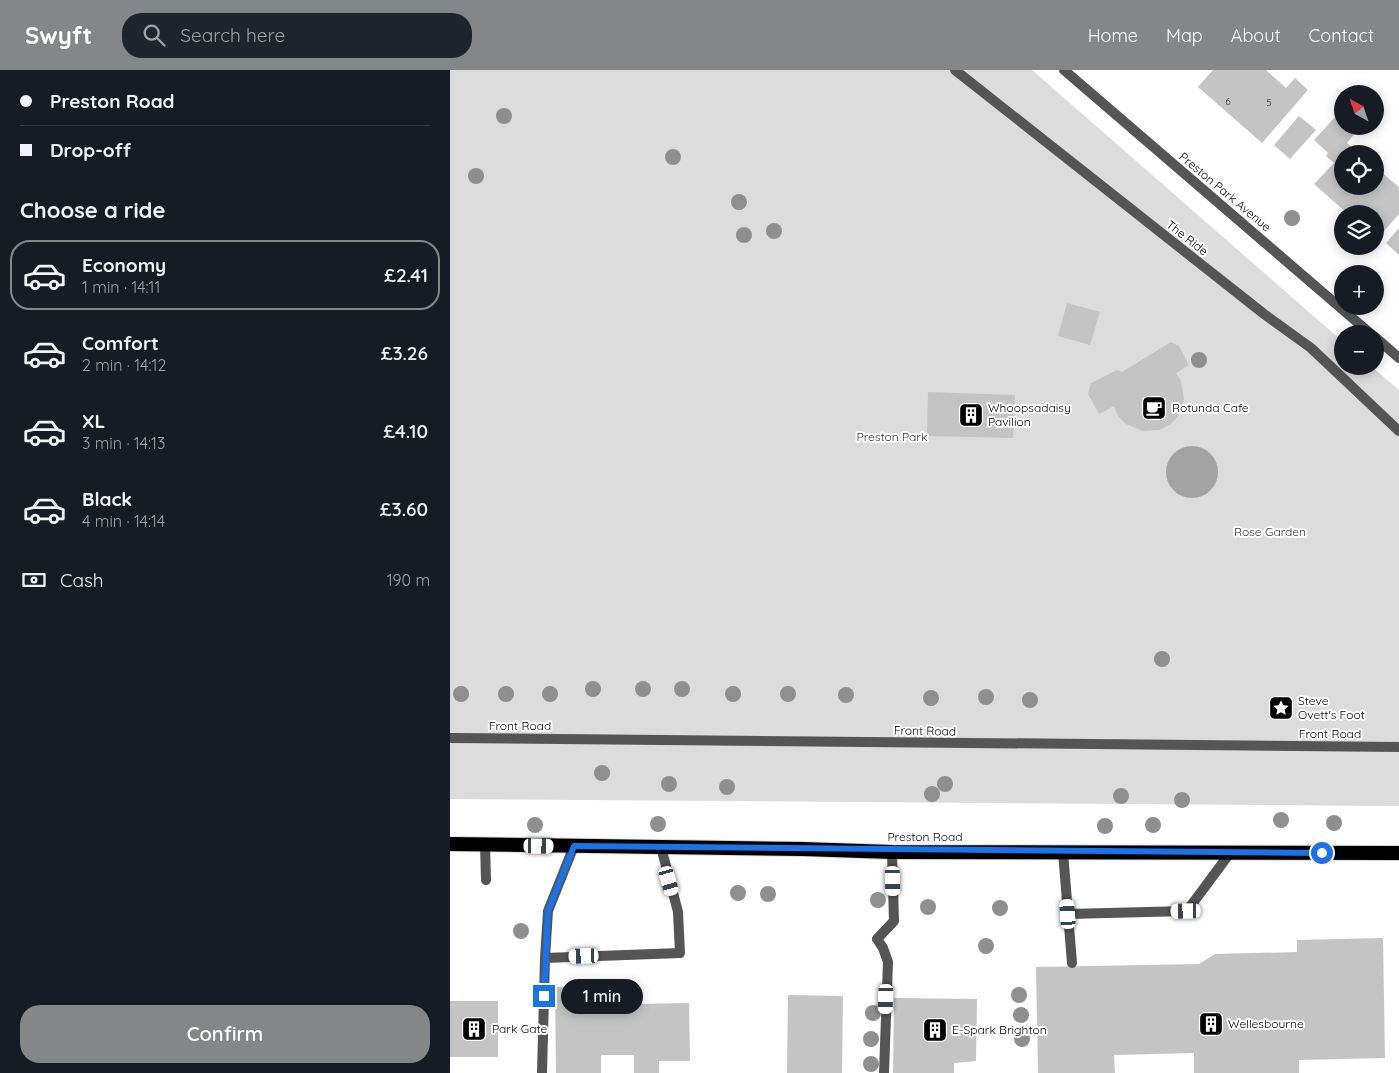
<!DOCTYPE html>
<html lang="en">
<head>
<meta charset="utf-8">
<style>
  :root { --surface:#171b24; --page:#20242c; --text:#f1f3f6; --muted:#9ea1a6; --line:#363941; --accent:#858687 }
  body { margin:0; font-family:Quicksand,sans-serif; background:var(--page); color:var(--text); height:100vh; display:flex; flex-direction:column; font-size:19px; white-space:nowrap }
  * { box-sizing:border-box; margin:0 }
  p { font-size:16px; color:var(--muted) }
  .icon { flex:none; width:28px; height:28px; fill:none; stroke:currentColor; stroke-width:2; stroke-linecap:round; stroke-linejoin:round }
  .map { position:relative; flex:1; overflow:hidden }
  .details { display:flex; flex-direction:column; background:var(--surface); width:450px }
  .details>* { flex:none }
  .guide { display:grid; align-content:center; height:110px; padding:0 20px; background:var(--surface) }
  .needle { width:32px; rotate:320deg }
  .buttons { position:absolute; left:884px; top:15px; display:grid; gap:10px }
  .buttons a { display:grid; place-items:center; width:50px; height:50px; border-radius:50%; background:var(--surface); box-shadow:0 2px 12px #0003; font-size:25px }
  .end { position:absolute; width:22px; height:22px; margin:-11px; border:6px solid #1a73e8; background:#fff; box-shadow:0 0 0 2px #fff }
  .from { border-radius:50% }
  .bubble { position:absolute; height:35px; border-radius:18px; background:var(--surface); box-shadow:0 2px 12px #0003; font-size:16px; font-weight:600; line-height:35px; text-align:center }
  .car { position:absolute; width:15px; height:30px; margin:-15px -8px; border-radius:6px; box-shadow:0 0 4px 1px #0007; background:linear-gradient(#fff 24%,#345 0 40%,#fff 0 76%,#345 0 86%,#fff 0) }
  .guide b { display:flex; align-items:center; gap:18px; height:48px; font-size:19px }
  .guide b+b { border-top:1px solid var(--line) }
  .guide i { width:12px; height:12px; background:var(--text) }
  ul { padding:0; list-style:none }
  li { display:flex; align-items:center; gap:15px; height:70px; margin:0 10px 8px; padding:0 10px; border:2px solid transparent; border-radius:20px }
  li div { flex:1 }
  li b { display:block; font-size:19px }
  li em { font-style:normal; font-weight:600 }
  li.current { border-color:var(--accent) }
  li>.icon { width:45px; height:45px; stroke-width:1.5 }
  h2 { padding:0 20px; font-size:22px; line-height:60px }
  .pay { display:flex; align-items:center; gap:12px; height:55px; padding:0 20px; font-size:19px }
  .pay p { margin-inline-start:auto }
  .primary-button { display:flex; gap:10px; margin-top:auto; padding:10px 20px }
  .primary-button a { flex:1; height:58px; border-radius:20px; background:var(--accent); color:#fff; font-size:20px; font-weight:600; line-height:58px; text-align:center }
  header { display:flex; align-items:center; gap:30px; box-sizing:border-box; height:70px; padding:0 25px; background:var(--accent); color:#fff }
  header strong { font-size:24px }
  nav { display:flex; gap:28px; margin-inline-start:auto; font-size:18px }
  .search { width:350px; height:45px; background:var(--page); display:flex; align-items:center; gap:12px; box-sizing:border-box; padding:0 18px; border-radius:20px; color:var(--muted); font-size:19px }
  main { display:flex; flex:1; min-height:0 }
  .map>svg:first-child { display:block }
  .green { fill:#dcdcdc }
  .water { fill:#a3a3a3 }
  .building { fill:#c4c4c4 }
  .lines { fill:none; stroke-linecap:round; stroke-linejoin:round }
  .trunk-casing { stroke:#dbdbdb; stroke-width:16 }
  .service { stroke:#555; stroke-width:10 }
  .pedestrian { stroke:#555; stroke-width:10 }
  .minor { stroke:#555; stroke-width:10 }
  .trunk { stroke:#000; stroke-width:14 }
  .tree { fill:#8f8f8f }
  .route { stroke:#1a73e8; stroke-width:6 }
  .labels { text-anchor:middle; stroke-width:4; stroke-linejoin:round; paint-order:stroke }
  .number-label { font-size:10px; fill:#313131 }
  .street-label { font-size:12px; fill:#000; stroke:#fff }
  .poi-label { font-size:12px; fill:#000; stroke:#fff; text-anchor:start }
  .park-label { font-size:12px; fill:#333; stroke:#fff }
</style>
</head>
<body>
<header>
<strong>Swyft</strong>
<div class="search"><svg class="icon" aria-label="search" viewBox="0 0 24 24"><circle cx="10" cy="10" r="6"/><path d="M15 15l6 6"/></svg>Search here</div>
<nav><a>Home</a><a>Map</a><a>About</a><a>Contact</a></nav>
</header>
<main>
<section class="details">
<div class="guide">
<b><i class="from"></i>Preston Road</b>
<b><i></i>Drop-off</b>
</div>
<h2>Choose a ride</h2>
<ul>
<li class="current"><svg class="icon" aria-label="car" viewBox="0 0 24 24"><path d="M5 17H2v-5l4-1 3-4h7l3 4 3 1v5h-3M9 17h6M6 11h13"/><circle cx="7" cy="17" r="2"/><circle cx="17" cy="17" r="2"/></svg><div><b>Economy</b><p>1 min · 14:11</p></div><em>£2.41</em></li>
<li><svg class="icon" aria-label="car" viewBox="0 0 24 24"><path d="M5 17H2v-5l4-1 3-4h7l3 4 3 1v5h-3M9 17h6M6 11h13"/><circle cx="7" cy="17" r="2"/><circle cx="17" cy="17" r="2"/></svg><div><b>Comfort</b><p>2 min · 14:12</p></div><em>£3.26</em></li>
<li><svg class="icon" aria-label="car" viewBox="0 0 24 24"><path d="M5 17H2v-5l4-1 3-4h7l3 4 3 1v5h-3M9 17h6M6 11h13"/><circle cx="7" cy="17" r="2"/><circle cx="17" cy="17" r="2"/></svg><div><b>XL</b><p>3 min · 14:13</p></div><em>£4.10</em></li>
<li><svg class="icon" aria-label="car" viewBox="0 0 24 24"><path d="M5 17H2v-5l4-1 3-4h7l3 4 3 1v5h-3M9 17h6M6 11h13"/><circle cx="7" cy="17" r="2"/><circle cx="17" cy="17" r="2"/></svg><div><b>Black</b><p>4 min · 14:14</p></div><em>£3.60</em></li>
</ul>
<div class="pay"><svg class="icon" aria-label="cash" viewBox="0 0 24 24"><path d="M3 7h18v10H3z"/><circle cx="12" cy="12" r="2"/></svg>Cash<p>190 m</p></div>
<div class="primary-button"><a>Confirm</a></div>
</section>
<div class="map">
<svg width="949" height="1003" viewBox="0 0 949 1003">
  <rect width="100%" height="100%" fill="#fff"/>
  <path class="green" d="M0,0h582l310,271v25h29l28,24v416l-949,-7z"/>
  <path class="water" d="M716 402a26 26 0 1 1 52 0a26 26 0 1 1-52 0Z"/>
  <path class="building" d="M763,0h53l20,18 9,-10 13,12 -46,53 -64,-56z
    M887,45l5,5v6h8l6,6 -9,11 13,11h-18v32h33v-19l24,20v27l-22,25 -2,-2v-23h-27l-34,-30 20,-21 -8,-7 2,-3 -14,-13z
    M849,46l17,14 -26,29 -16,-14z
    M949,158v27l-13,-12z
    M617,233l33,9 -10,33 -32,-9z
    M721,272l8,4 10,19 -13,8 5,8 3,18 -5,16 -8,9 -11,6 -17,1 -17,-7 -8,-8 -4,-10 -15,8 -11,-20 3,-11 26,-13 5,2z
    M478,322l87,3 -2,43 -86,-2z
    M933,868l2,120 -86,2v13h-105v-20l-80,2 1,18h-77l-2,-106 163,-3 16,-10 82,-2v-12z
    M137,916v19l102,-2 1,58h-31v12h-25v-18h-33v18h-45l-1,-86z
    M338,925l55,1 -1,77h-55z
    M444,928l83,1 -1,62 -22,2v10h-61z
    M0,931h48v56h-48z"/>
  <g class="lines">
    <defs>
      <path id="trunk" d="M0,774l352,5 90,3 507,1"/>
    </defs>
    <use href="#trunk" class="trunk-casing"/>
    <path class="service" d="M505,0l309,244 47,34 88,83
      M35,774l1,36
      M124,776l-26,65 -3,47 135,-5 -2,-41 -17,-65
      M613,782l9,111
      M618,844l119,-3 43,-58
      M92,1003l3,-115
      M434,1003l4,-111 -5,-14 -6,-9 17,-18 -2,-69"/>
    <path class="pedestrian" d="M0,668l949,9"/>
    <path class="minor" d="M614,0l307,264
      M925,267l24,21"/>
    <use href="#trunk" class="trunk"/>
  </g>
  <g class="tree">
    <circle cx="54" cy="46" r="8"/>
    <circle cx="223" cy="87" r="8"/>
    <circle cx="26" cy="106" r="8"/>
    <circle cx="289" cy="132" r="8"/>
    <circle cx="842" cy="148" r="8"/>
    <circle cx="324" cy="161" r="8"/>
    <circle cx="294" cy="165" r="8"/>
    <circle cx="749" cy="290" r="8"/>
    <circle cx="712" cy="589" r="8"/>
    <circle cx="143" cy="619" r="8"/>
    <circle cx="193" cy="619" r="8"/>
    <circle cx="232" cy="619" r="8"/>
    <circle cx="11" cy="624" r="8"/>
    <circle cx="56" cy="624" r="8"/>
    <circle cx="100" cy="624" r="8"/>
    <circle cx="283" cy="624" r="8"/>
    <circle cx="338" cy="624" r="8"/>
    <circle cx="396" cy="625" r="8"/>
    <circle cx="536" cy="627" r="8"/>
    <circle cx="481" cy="628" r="8"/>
    <circle cx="580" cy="630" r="8"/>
    <circle cx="152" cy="703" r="8"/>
    <circle cx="219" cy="714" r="8"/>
    <circle cx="495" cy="714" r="8"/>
    <circle cx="277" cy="717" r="8"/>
    <circle cx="482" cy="724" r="8"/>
    <circle cx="671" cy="726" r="8"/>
    <circle cx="732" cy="730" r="8"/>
    <circle cx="831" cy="750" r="8"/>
    <circle cx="884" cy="753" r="8"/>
    <circle cx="208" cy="754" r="8"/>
    <circle cx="85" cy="755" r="8"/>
    <circle cx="703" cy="755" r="8"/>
    <circle cx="655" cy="756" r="8"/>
    <circle cx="288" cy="823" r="8"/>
    <circle cx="318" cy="824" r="8"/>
    <circle cx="428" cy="830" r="8"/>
    <circle cx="478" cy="837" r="8"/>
    <circle cx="550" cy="838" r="8"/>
    <circle cx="71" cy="861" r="8"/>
    <circle cx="536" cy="876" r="8"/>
    <circle cx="569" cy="925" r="8"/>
    <circle cx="423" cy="943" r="8"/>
    <circle cx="571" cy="945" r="8"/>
    <circle cx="421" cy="969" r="8"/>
    <circle cx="572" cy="969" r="8"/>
    <circle cx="421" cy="994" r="8"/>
  </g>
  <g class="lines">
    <path class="route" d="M94,926l4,-85 26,-65c250,4 499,7 748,7"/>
  </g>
  <defs>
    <symbol id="cafe-square" viewBox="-11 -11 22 22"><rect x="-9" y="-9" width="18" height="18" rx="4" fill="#000" stroke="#fff"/><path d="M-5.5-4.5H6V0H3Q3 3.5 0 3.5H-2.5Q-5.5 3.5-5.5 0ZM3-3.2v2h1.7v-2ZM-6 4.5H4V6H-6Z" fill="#fff"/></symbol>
    <symbol id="building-square" viewBox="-11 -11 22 22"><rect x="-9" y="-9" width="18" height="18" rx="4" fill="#000" stroke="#fff"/><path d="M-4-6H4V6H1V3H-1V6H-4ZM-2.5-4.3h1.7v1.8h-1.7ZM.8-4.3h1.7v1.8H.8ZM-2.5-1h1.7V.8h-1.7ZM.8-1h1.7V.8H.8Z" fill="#fff"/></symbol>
    <symbol id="sight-square" viewBox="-11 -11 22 22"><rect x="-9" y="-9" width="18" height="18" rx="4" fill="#000" stroke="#fff"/><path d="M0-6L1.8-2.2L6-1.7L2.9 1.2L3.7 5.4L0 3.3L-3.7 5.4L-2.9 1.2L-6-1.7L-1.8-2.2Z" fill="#fff"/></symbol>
  </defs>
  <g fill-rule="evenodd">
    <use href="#cafe-square" x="690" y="324" width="28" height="28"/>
    <use href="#building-square" x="507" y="331" width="28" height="28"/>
    <use href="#sight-square" x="817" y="624" width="28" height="28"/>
    <use href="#building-square" x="747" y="940" width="28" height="28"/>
    <use href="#building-square" x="10" y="945" width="28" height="28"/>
    <use href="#building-square" x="471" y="946" width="28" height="28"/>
  </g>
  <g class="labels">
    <g class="number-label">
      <text x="778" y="35">6</text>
      <text x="819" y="36">5</text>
    </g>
    <g class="street-label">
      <text transform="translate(775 122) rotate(40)" y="4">Preston Park Avenue</text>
      <text transform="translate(737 168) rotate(38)" y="4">The Ride</text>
      <text x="70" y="660">Front Road</text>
      <text transform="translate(475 661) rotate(1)" y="4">Front Road</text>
      <text x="880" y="668">Front Road</text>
      <text x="475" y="771">Preston Road</text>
    </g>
    <g class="poi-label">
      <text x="538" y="342">Whoopsadaisy<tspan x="538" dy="14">Pavilion</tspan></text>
      <text x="722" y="342">Rotunda Cafe</text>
      <text x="848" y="635">Steve<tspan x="848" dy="14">Ovett's Foot</tspan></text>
      <text x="778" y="958">Wellesbourne</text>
      <text x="42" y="963">Park Gate</text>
      <text x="502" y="964">E-Spark Brighton</text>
    </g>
    <g class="park-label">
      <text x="442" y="371">Preston Park</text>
      <text x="820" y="466">Rose Garden</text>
    </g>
  </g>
</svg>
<div class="buttons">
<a><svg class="needle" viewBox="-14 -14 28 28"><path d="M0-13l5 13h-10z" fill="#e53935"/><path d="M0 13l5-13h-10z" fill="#9ea1a6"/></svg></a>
<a><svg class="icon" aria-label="locate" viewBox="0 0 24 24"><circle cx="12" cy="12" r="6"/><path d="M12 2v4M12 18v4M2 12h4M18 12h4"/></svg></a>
<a><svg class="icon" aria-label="layers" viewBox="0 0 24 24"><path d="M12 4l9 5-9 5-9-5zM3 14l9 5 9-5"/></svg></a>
<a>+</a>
<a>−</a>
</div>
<i class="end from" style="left:872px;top:783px"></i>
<i class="end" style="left:94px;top:926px"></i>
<div class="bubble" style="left:111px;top:909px;width:82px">1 min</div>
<i class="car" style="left:89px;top:776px;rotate:91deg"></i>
<i class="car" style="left:219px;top:811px;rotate:164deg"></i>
<i class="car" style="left:443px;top:811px;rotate:179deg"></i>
<i class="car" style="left:736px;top:841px;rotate:269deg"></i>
<i class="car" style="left:618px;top:844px;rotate:356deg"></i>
<i class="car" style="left:134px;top:886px;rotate:268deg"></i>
<i class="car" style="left:436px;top:929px;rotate:182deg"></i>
</div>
</main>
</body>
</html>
